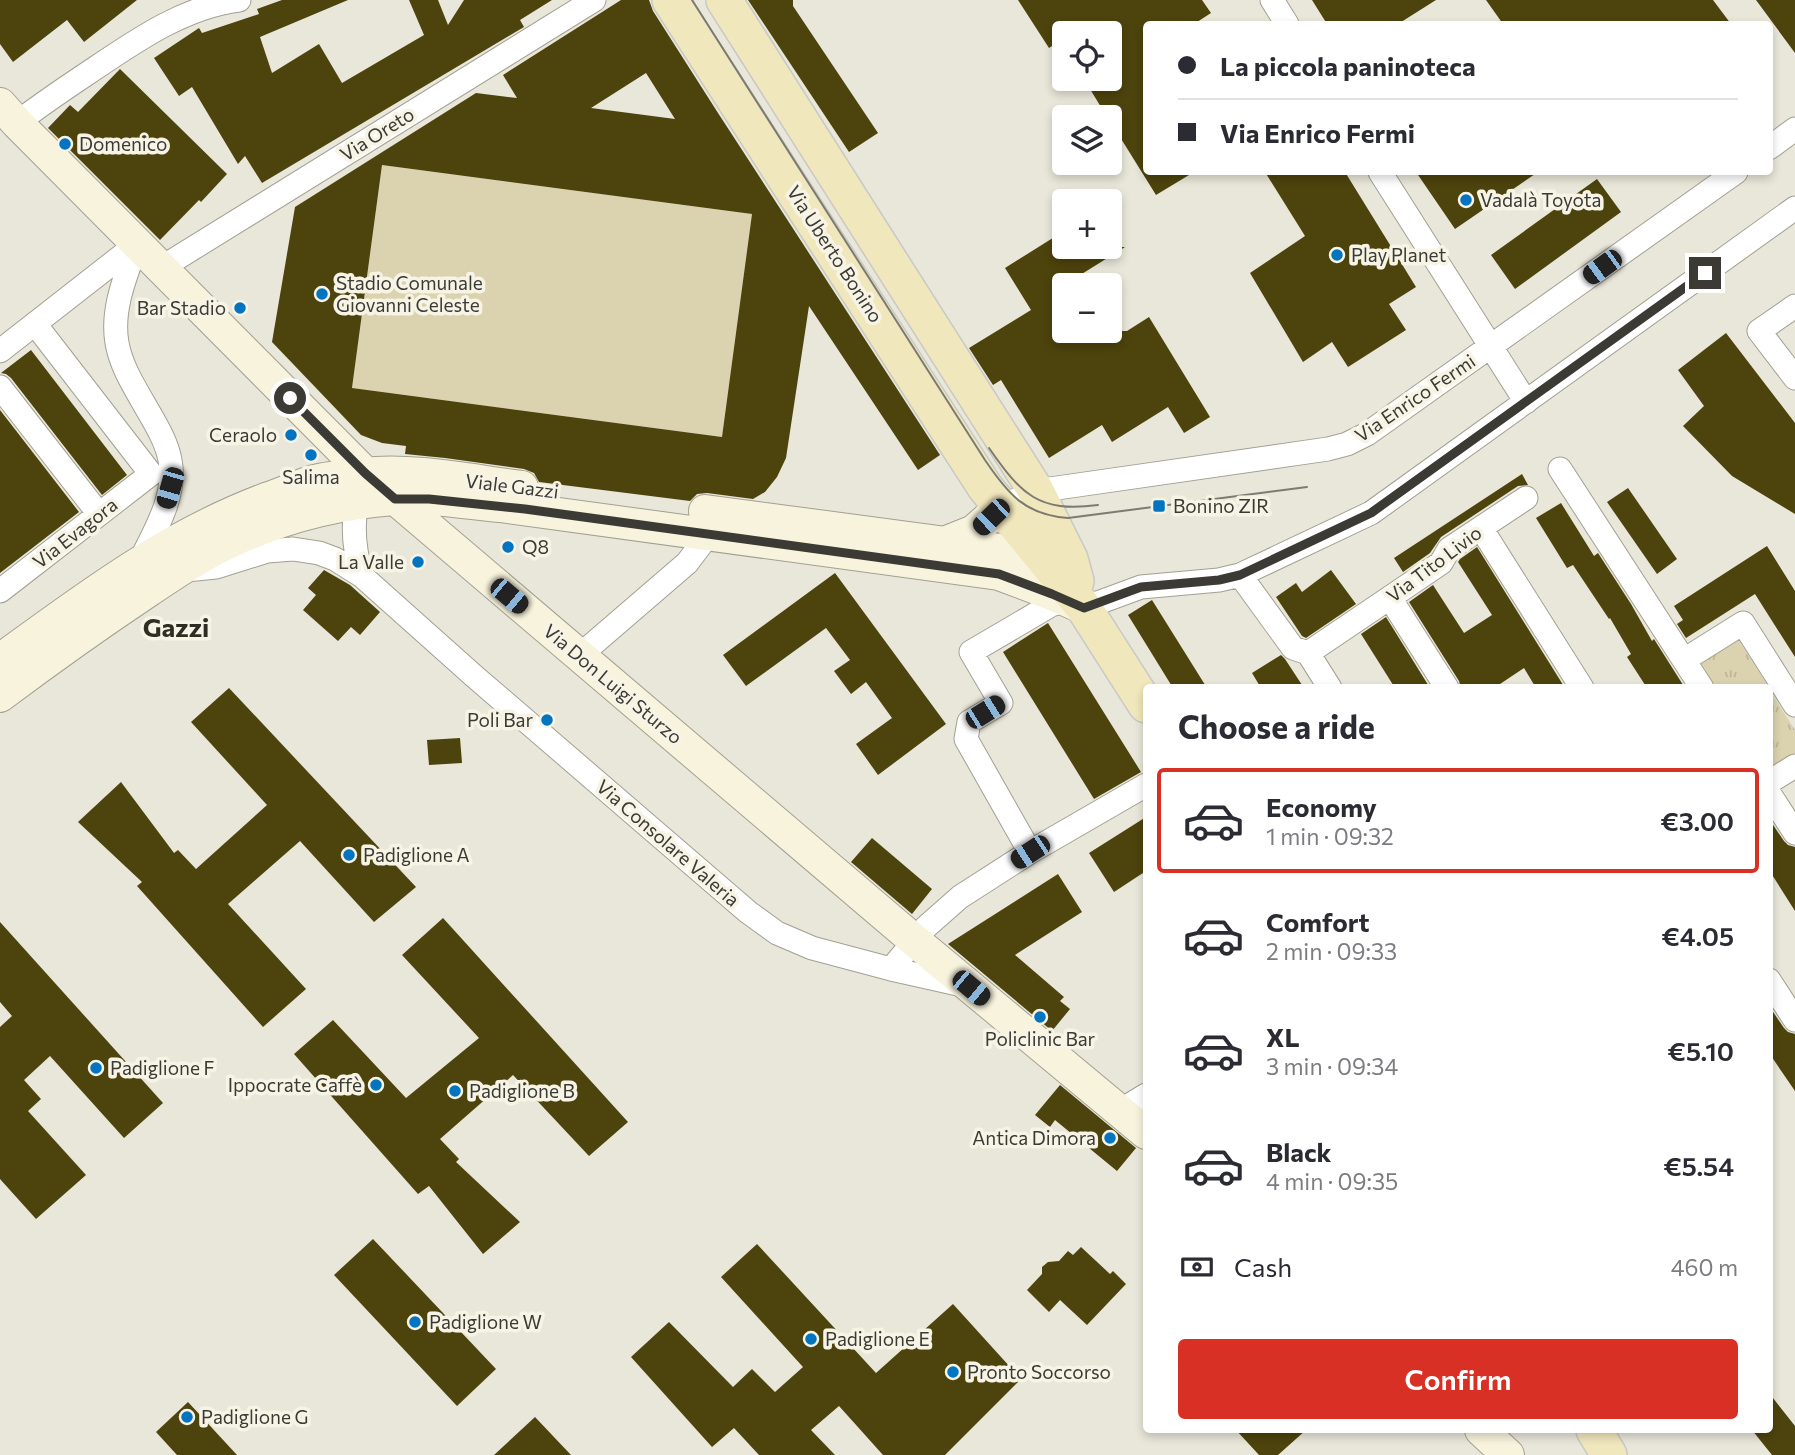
<!DOCTYPE html>
<html lang="en">
<head>
<meta charset="utf-8">
<style>
  :root { --surface:#fff; --page:#f7f7f7; --text:#2b2b33; --muted:#7c7c81; --line:#e1e1e2; --accent:#d93025 }
  body { margin:0; font-family:Commissioner,sans-serif; background:var(--page); color:var(--text); height:100vh; display:flex; flex-direction:column; font-size:26px; white-space:nowrap }
  * { box-sizing:border-box; margin:0 }
  p { font-size:23px; color:var(--muted) }
  .icon { flex:none; width:38px; height:38px; fill:none; stroke:currentColor; stroke-width:2; stroke-linecap:round; stroke-linejoin:round }
  .map { position:relative; flex:1; overflow:hidden }
  .details { position:absolute; left:1143px; top:684px; width:630px; height:749px; display:flex; flex-direction:column; background:var(--surface); border-radius:7px; box-shadow:0 4px 10px #0003 }
  .details>* { flex:none }
  .top-card { position:absolute; left:1143px; top:21px; width:630px; height:154px; border-radius:7px; box-shadow:0 4px 10px #0003; display:grid; align-content:center; height:154px; padding:0 35px; background:var(--surface) }
  .controls { position:absolute; left:1052px; top:21px; display:grid; gap:14px }
  .controls a { display:grid; place-items:center; width:70px; height:70px; border-radius:7px; background:var(--surface); box-shadow:0 4px 10px #0003; font-size:35px }
  .end { position:absolute; width:32px; height:32px; margin:-16px; border:9px solid #3b3a35; background:#fff; box-shadow:0 0 0 4px #fff }
  .from { border-radius:50% }
  .car { position:absolute; width:21px; height:42px; margin:-21px -10px; border-radius:9px; box-shadow:0 0 5px 2px #0007; background:linear-gradient(#222 24%,#8ab4d8 0 40%,#222 0 76%,#8ab4d8 0 86%,#222 0) }
  .top-card b { display:flex; align-items:center; gap:24px; height:66px; font-size:26px }
  .top-card b+b { border-top:2px solid var(--line) }
  .top-card i { width:18px; height:18px; background:var(--text) }
  ul { padding:0; list-style:none }
  li { display:flex; align-items:center; gap:21px; height:105px; margin:0 14px 10px; padding:0 21px; border:4px solid transparent; border-radius:7px }
  li div { flex:1 }
  li b { display:block; font-size:26px }
  li em { font-style:normal; font-weight:600 }
  li.selected { border-color:var(--accent) }
  li>.icon { width:63px; height:63px; stroke-width:1.5 }
  h2 { padding:0 35px; font-size:32px; line-height:84px }
  .pay { display:flex; align-items:center; gap:18px; height:77px; padding:0 35px; font-size:26px }
  .pay p { margin-inline-start:auto }
  .primary-button { display:flex; gap:14px; margin-top:auto; padding:14px 35px }
  .primary-button a { flex:1; height:80px; border-radius:7px; background:var(--accent); color:#fff; font-size:28px; font-weight:600; line-height:80px; text-align:center }
  .map>svg:first-child { display:block }
  .grass { fill:url(#grass-tufts) }
  .pitch { fill:#dbd3af }
  .building { fill:#4d430d; fill-rule:evenodd }
  .lines { fill:none; stroke-linecap:round; stroke-linejoin:round }
  .street-casing { stroke:#a2a093; stroke-width:25 }
  .secondary-casing { stroke:#a2a093; stroke-width:34 }
  .primary-casing { stroke:#c8c8c6; stroke-width:38 }
  .street { stroke:#fff; stroke-width:23 }
  .secondary { stroke:#f8f3dd; stroke-width:32 }
  .primary { stroke:#f1e7bc; stroke-width:35 }
  .tram { stroke:#7c7b73; stroke-width:2 }
  .route { stroke:#3b3a35; stroke-width:9 }
  .poi-dot { fill:#0375c0; stroke:#f7f4e6; stroke-width:2.5 }
  .labels { text-anchor:middle; stroke-width:7; stroke-linejoin:round; paint-order:stroke }
  .street-label { font-size:19px; fill:#3b3a35; stroke:#f7f4e6 }
  .poi-label { font-size:19px; fill:#3b3a35; stroke:#f7f4e6; text-anchor:start }
  .district-label { font-size:26px; font-weight:bold; fill:#302e24; stroke:#f7f4e6 }
</style>
</head>
<body>
<div class="map">
<svg width="1795" height="1455" viewBox="0 0 1795 1455">
  <defs>
    <pattern id="grass-tufts" width="24" height="20" patternUnits="userSpaceOnUse" patternTransform="scale(1.75)"><rect width="24" height="20" fill="#dbd3af"/><path d="M3 7l-1-3M5 7V3M7 7l1-3M15 17l-1-3M17 17v-4M19 17l1-3" fill="none" stroke="#bdb697"/></pattern>
  </defs>
  <rect width="100%" height="100%" fill="#e9e7d9"/>
  <path class="grass" d="M1738,639l31,49h-53l-15,-25z
    M1769,689l26,41v25l-26,16z"/>
  <path class="pitch" d="M382,165l370,49 -30,223 -370,-49z"/>
  <path class="building" d="M0,0h137l-53,42 -17,-22 -54,42 -13,-18z
    M282,0h66l-88,37 12,36 47,-29 23,39 82,-48 -15,-35h29l10,25 16,-25h88l-32,20 4,7 -262,156 -17,-27 -7,8 -46,-77 -13,9 -25,-38 45,-30 3,5 57,-19 -2,-5z
    M621,0h28l4,11 65,102 222,342 -22,15 -109,-164 -23,152 -9,19 -12,15 -12,7 -46,-6 -10,1 -7,7 -151,-19 -5,-9 -10,-4 -79,-11 -40,-4 1,-8 -24,-3 -21,-8 -89,-93 23,-135 181,-114 41,5 -14,-23zM646,73l29,46 -84,-11zM382,165l370,49 -30,223 -370,-49z
    M748,0h45v6l85,127 -29,19z
    M1018,0h184l9,13 -17,11h-48v148h48l-38,23 -46,-74v-4h-3l-17,-28 16,-10h4v-46h-46v5l-15,10z
    M1312,0h124l-38,24h-71z
    M1486,0h227l18,24h-228z
    M1756,0h39v53z
    M120,69l107,105 -26,28 -2,-2 -39,40 -112,-112 22,-23 8,7z
    M1265,172h80l71,115 -27,17 17,26 -58,37 -16,-25 -29,20 -53,-89 55,-37z
    M1416,172h122l-83,57z
    M1597,179l24,33 -106,77 -24,-34z
    M1064,231v16h61l-48,30 5,8h-18v46h63l22,-14 61,100 -26,16 -16,-26 -56,35 -10,-17 -53,33 -48,-78 -8,5 -24,-37 62,-38 -26,-42z
    M1726,333l69,90v91l-63,-38 -49,-50 21,-20 -26,-36z
    M31,350l96,125 -25,20 -91,-117 -5,-4 -5,-1z
    M0,410l79,102 -79,61z
    M1522,474l6,11 -10,1 -77,51 -11,16 -27,19 -9,-14z
    M1628,488l49,71 -20,15 -50,-72z
    M1561,503l33,53 4,-3 33,51 21,37 2,-2 31,49h-38l-20,-31 4,-3 -21,-36 -1,1 -36,-54 -6,3 -31,-50z
    M1767,546l28,45v66l-40,-63 -69,44 -9,-14 6,-4 -9,-14z
    M1477,547l88,141h-29l-12,-20 -30,20h-33l-2,-7 -50,-79 24,-17 31,48 28,-18 -34,-53 2,-3z
    M324,570l26,15 30,27 -20,23 -9,-8 -13,14 -35,-31 13,-15 -8,-7z
    M1331,570l25,34 -50,34 -4,-2 -26,-39 20,-14 6,9z
    M835,573l111,151 -68,51 -22,-31 36,-26 -26,-36 -15,12 -17,-23 16,-11 -24,-32 -80,58 -23,-31z
    M1152,600l55,88h-34l-45,-73z
    M1386,617l44,71h-35l-34,-54z
    M1048,623l93,149 -47,27 -91,-147z
    M1281,655l4,4 19,29h-43l-9,-15z
    M229,688l187,199 -42,35 -74,-81 -72,63 78,85 -43,38 -126,-141 5,-4 -64,-60 43,-40 53,71 4,-3 18,19 71,-64 -76,-83z
    M460,738l2,25 -33,2 -2,-25z
    M1146,817v54l-32,21 -25,-39z
    M1769,819l15,22 4,4 7,2v64l-26,-41z
    M872,838l60,51 -20,25 -61,-52z
    M1058,874l24,38 -67,43 49,42 -4,4 10,8 -18,22 -104,-87z
    M443,918l185,204 -39,34 -76,-81 -73,64 19,20 -3,3 64,60 -37,32 -54,-68 -11,8 -124,-140 39,-34 73,78 73,-60 -77,-83z
    M0,922l163,181 -39,35 -74,-82 -26,24 17,19 -13,12 58,64 -50,44 -36,-40v-152l12,-11 -12,-14z
    M1769,1006l15,22 4,4 7,2v57l-26,-38z
    M1060,1085l76,63 -19,23 -62,-51 -5,7 -15,-12z
    M373,1239l123,130 -39,37 -123,-131z
    M757,1244l119,129 77,-69 68,75 -76,76h-62l-44,-49 -28,24 24,25h-76l-25,-27 -22,19 -81,-90 38,-35 64,65 19,-18 23,23 28,-25 -82,-90z
    M1081,1247l29,27 3,-3 13,13 -39,41 -27,-25 -11,12 -22,-22 15,-16v-7l6,-5 11,-1 9,-10 5,4z
    M1769,1393l26,33v29h-23l-20,-25h17z
    M188,1402l49,53h-60l-21,-23z
    M535,1417l36,38h-77z
    M1236,1430h70l-28,25h-19z"/>
  <g class="lines">
    <defs>
      <path id="street" d="M1272,0l15,24
        M17,123c23,-18 47,-34 71,-50 46,-31 95,-66 151,-73
        M1769,148l26,-19
        M1380,172l146,230
        M137,244c-11,31 -26,65 -20,99 4,22 15,40 26,59 10,18 23,37 27,58 7,35 -15,71 -30,101
        M161,268l433,-268
        M1795,306l-36,25 36,47
        M0,351l137,-107
        M0,387l99,127
        M1560,469l142,219
        M360,490c-9,29 -7,57 2,86
        M1001,507l35,-16 292,-42 19,-5 20,-10 369,-262
        M1481,528l101,160
        M186,570l30,-3 51,-16 26,-2 26,4 16,6 27,17 112,100 274,236 29,21 35,15 79,21 35,-42 34,-30 70,-45 116,-67
        M1240,575l53,73 15,5 22,35
        M0,591l151,-117 -116,-150
        M1390,598l57,90
        M1084,608l57,-21 78,-7 21,-5 131,-62 424,-305
        M1308,653l133,-90 8,-14 77,-51
        M579,656l108,-93 22,-29
        M1684,660l59,-37 52,82
        M1769,782l26,-16
        M1769,793l26,40
        M1030,852l-64,-113 3,-17 32,-19 -30,-51 80,-47 17,-5
        M891,969l76,17
        M1769,980l26,40
        M1120,1111l26,-16"/>
      <path id="secondary" d="M0,104l17,19 348,350 550,468 231,192
        M705,511l354,47
        M944,543l30,-12 27,-24
        M0,660c85,-62 167,-124 266,-161 15,-5 30,-12 45,-17 16,-5 36,-6 52,-8 49,-6 110,7 159,13
        M0,696c48,-36 97,-71 148,-105 27,-18 56,-38 86,-51 50,-23 105,-37 160,-41 34,-3 71,4 106,7l499,68 53,20 32,14
        M1481,1430l27,25"/>
      <path id="primary" d="M670,0l315,487 99,121 62,97
        M724,0l312,491 34,68 6,22
        M1594,1430l15,25"/>
    </defs>
    <use href="#street" class="street-casing"/>
    <use href="#secondary" class="secondary-casing"/>
    <use href="#primary" class="primary-casing"/>
    <use href="#street" class="street"/>
    <use href="#secondary" class="secondary"/>
    <use href="#primary" class="primary"/>
    <path class="tram" d="M692,0l293,460c23,34 40,55 83,58l239,-31
      M989,448c32,46 49,65 109,57"/>
  </g>
  <g class="lines">
    <path class="route" d="M290,398l75,75 30,26h34l96,10 474,65 53,20 32,14 57,-21 78,-7 21,-5 131,-62 334,-240"/>
  </g>
  <g class="poi-dot">
    <circle cx="65" cy="144" r="7"/>
    <circle cx="1466" cy="200" r="7"/>
    <circle cx="1337" cy="255" r="7"/>
    <circle cx="322" cy="294" r="7"/>
    <circle cx="240" cy="308" r="7"/>
    <circle cx="291" cy="435" r="7"/>
    <circle cx="311" cy="455" r="7"/>
    <rect x="1152" y="499" width="14" height="14" rx="3.5"/>
    <circle cx="508" cy="547" r="7"/>
    <circle cx="418" cy="562" r="7"/>
    <circle cx="547" cy="720" r="7"/>
    <circle cx="349" cy="855" r="7"/>
    <circle cx="1040" cy="1017" r="7"/>
    <circle cx="96" cy="1068" r="7"/>
    <circle cx="376" cy="1085" r="7"/>
    <circle cx="455" cy="1091" r="7"/>
    <circle cx="1110" cy="1138" r="7"/>
    <circle cx="415" cy="1322" r="7"/>
    <circle cx="811" cy="1339" r="7"/>
    <circle cx="953" cy="1372" r="7"/>
    <circle cx="187" cy="1417" r="7"/>
  </g>
  <g class="labels">
    <g class="street-label">
      <text transform="translate(377 134) rotate(-32)" y="7">Via Oreto</text>
      <text transform="translate(835 254) rotate(57)" y="7">Via Uberto Bonino</text>
      <text transform="translate(1415 398) rotate(-34)" y="7">Via Enrico Fermi</text>
      <text transform="translate(512 486) rotate(7)" y="7">Viale Gazzi</text>
      <text transform="translate(75 533) rotate(-38)" y="7">Via Evagora</text>
      <text transform="translate(1434 564) rotate(-37)" y="7">Via Tito Livio</text>
      <text transform="translate(613 684) rotate(40)" y="7">Via Don Luigi Sturzo</text>
      <text transform="translate(668 843) rotate(41)" y="7">Via Consolare Valeria</text>
    </g>
    <g class="poi-label">
      <text x="79" y="151">Domenico</text>
      <text x="1480" y="207">Vadalà Toyota</text>
      <text x="1351" y="262">Play Planet</text>
      <text x="336" y="290">Stadio Comunale<tspan x="336" dy="22">Giovanni Celeste</tspan></text>
      <text x="226" y="315" text-anchor="end">Bar Stadio</text>
      <text x="277" y="442" text-anchor="end">Ceraolo</text>
      <text x="311" y="484" text-anchor="middle">Salima</text>
      <text x="1173" y="513">Bonino ZIR</text>
      <text x="522" y="554">Q8</text>
      <text x="404" y="569" text-anchor="end">La Valle</text>
      <text x="533" y="727" text-anchor="end">Poli Bar</text>
      <text x="363" y="862">Padiglione A</text>
      <text x="1040" y="1046" text-anchor="middle">Policlinic Bar</text>
      <text x="110" y="1075">Padiglione F</text>
      <text x="362" y="1092" text-anchor="end">Ippocrate Caffè</text>
      <text x="469" y="1098">Padiglione B</text>
      <text x="1096" y="1145" text-anchor="end">Antica Dimora</text>
      <text x="429" y="1329">Padiglione W</text>
      <text x="825" y="1346">Padiglione E</text>
      <text x="967" y="1379">Pronto Soccorso</text>
      <text x="201" y="1424">Padiglione G</text>
    </g>
    <g class="district-label">
      <text x="176" y="637">Gazzi</text>
    </g>
  </g>
</svg>
<div class="controls">
<a><svg class="icon" aria-label="locate" viewBox="0 0 24 24"><circle cx="12" cy="12" r="6"/><path d="M12 2v4M12 18v4M2 12h4M18 12h4"/></svg></a>
<a><svg class="icon" aria-label="layers" viewBox="0 0 24 24"><path d="M12 4l9 5-9 5-9-5zM3 14l9 5 9-5"/></svg></a>
<a>+</a>
<a>−</a>
</div>
<i class="end from" style="left:290px;top:398px"></i>
<i class="end" style="left:1705px;top:273px"></i>
<i class="car" style="left:1602px;top:267px;rotate:234deg"></i>
<i class="car" style="left:170px;top:488px;rotate:196deg"></i>
<i class="car" style="left:991px;top:517px;rotate:226deg"></i>
<i class="car" style="left:509px;top:596px;rotate:130deg"></i>
<i class="car" style="left:985px;top:712px;rotate:58deg"></i>
<i class="car" style="left:1030px;top:852px;rotate:237deg"></i>
<i class="car" style="left:971px;top:988px;rotate:130deg"></i>
<div class="top-card">
<b><i class="from"></i>La piccola paninoteca</b>
<b><i></i>Via Enrico Fermi</b>
</div>
<section class="details">
<h2>Choose a ride</h2>
<ul>
<li class="selected"><svg class="icon" aria-label="car" viewBox="0 0 24 24"><path d="M5 17H2v-5l4-1 3-4h7l3 4 3 1v5h-3M9 17h6M6 11h13"/><circle cx="7" cy="17" r="2"/><circle cx="17" cy="17" r="2"/></svg><div><b>Economy</b><p>1 min · 09:32</p></div><em>€3.00</em></li>
<li><svg class="icon" aria-label="car" viewBox="0 0 24 24"><path d="M5 17H2v-5l4-1 3-4h7l3 4 3 1v5h-3M9 17h6M6 11h13"/><circle cx="7" cy="17" r="2"/><circle cx="17" cy="17" r="2"/></svg><div><b>Comfort</b><p>2 min · 09:33</p></div><em>€4.05</em></li>
<li><svg class="icon" aria-label="car" viewBox="0 0 24 24"><path d="M5 17H2v-5l4-1 3-4h7l3 4 3 1v5h-3M9 17h6M6 11h13"/><circle cx="7" cy="17" r="2"/><circle cx="17" cy="17" r="2"/></svg><div><b>XL</b><p>3 min · 09:34</p></div><em>€5.10</em></li>
<li><svg class="icon" aria-label="car" viewBox="0 0 24 24"><path d="M5 17H2v-5l4-1 3-4h7l3 4 3 1v5h-3M9 17h6M6 11h13"/><circle cx="7" cy="17" r="2"/><circle cx="17" cy="17" r="2"/></svg><div><b>Black</b><p>4 min · 09:35</p></div><em>€5.54</em></li>
</ul>
<div class="pay"><svg class="icon" aria-label="cash" viewBox="0 0 24 24"><path d="M3 7h18v10H3z"/><circle cx="12" cy="12" r="2"/></svg>Cash<p>460 m</p></div>
<div class="primary-button"><a>Confirm</a></div>
</section>
</div>
</body>
</html>
